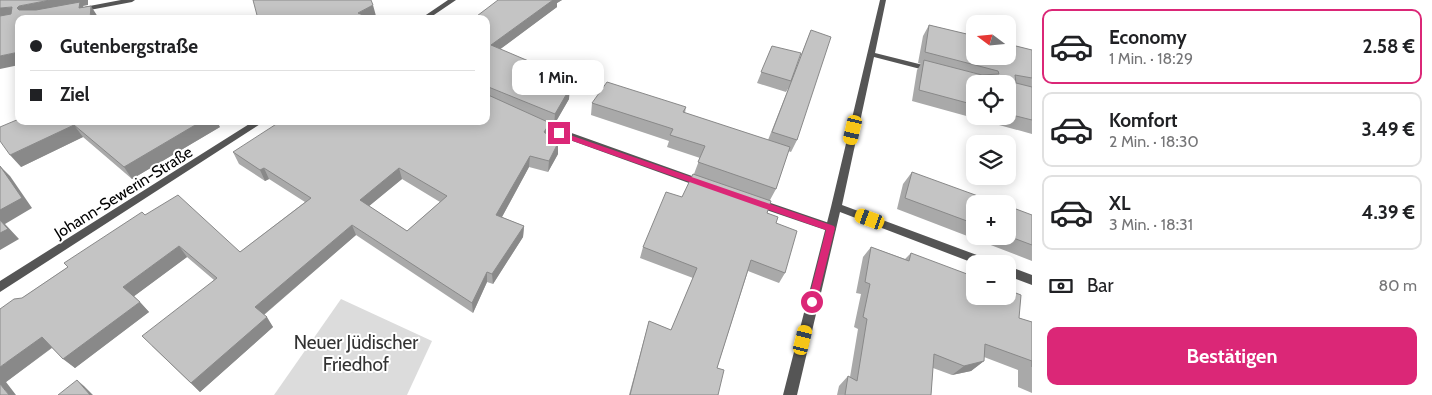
<!DOCTYPE html>
<html lang="de">
<head>
<meta charset="utf-8">
<style>
  :root { --surface:#fff; --page:#f2f2f2; --text:#202124; --muted:#757577; --line:#e0e0e0; --accent:#db2777 }
  body { margin:0; font-family:Cabin,sans-serif; background:var(--page); color:var(--text); height:100vh; display:flex; flex-direction:column; font-size:19px; white-space:nowrap }
  * { box-sizing:border-box; margin:0 }
  p { font-size:16px; color:var(--muted) }
  .icon { flex:none; width:28px; height:28px; fill:none; stroke:currentColor; stroke-width:2; stroke-linecap:round; stroke-linejoin:round }
  .map { position:relative; flex:1; overflow:hidden }
  .sheet { display:flex; flex-direction:column; background:var(--surface); width:400px }
  .sheet>* { flex:none }
  .banner { position:absolute; left:15px; top:15px; width:475px; height:110px; border-radius:10px; box-shadow:0 2px 12px #0003; display:grid; align-content:center; height:110px; padding:0 15px; background:var(--surface) }
  .needle { width:32px; rotate:286deg }
  .tools { position:absolute; left:966px; top:15px; display:grid; gap:10px }
  .tools a { display:grid; place-items:center; width:50px; height:50px; border-radius:10px; background:var(--surface); box-shadow:0 2px 12px #0003; font-size:25px }
  .end { position:absolute; width:22px; height:22px; margin:-11px; border:6px solid #db2777; background:#fff; box-shadow:0 0 0 2px #fff }
  .from { border-radius:50% }
  .bubble { position:absolute; height:35px; border-radius:10px; background:var(--surface); box-shadow:0 2px 12px #0003; font-size:16px; font-weight:700; line-height:35px; text-align:center }
  .car { position:absolute; width:15px; height:30px; margin:-15px -8px; border-radius:6px; box-shadow:0 0 4px 1px #0007; background:linear-gradient(#f5c518 24%,#345 0 40%,#f5c518 0 76%,#345 0 86%,#f5c518 0) }
  .banner b { display:flex; align-items:center; gap:18px; height:48px; font-size:19px }
  .banner b+b { border-top:1px solid var(--line) }
  .banner i { width:12px; height:12px; background:var(--text) }
  ul { padding:9px 0 0; list-style:none }
  li { display:flex; align-items:center; gap:15px; height:75px; margin:0 10px 8px; padding:0 5px; border:2px solid var(--line); border-radius:10px }
  li div { flex:1 }
  li b { display:block; font-size:19px }
  li em { font-style:normal; font-weight:700 }
  li.on { border-color:var(--accent) }
  li>.icon { width:45px; height:45px; stroke-width:1.5 }
  .pay { display:flex; align-items:center; gap:12px; height:55px; padding:0 15px; font-size:19px }
  .pay p { margin-inline-start:auto }
  .button { display:flex; gap:10px; margin-top:auto; padding:10px 15px }
  .button a { flex:1; height:58px; border-radius:10px; background:var(--accent); color:#fff; font-size:20px; font-weight:700; line-height:58px; text-align:center }
  main { display:flex; flex:1; min-height:0 }
  .map>svg:first-child { display:block }
  .green { fill:#dcdcdc }
  .lines { fill:none; stroke-linecap:round; stroke-linejoin:round }
  .lane { fill:#555; fill-rule:evenodd }
  .street { fill:#555; fill-rule:evenodd }
  .wall { fill:#a9a9a9; fill-rule:evenodd }
  .shaded-wall { fill:#898989 }
  .building { fill:#c4c4c4; stroke:#898989; fill-rule:evenodd }
  .route { fill:#db2777 }
  .labels { text-anchor:middle; stroke-width:4; stroke-linejoin:round; paint-order:stroke }
  .street-label { font-size:16px; fill:#000; stroke:#fff }
  .near-park-label { font-size:19px; fill:#333; stroke:#fff }
</style>
</head>
<body>
<main>
<div class="map">
<svg width="1032" height="395" viewBox="0 0 1032 395">
  <rect width="100%" height="100%" fill="#fff"/>
  <path class="green" d="M341,299l91,42 -25,54h-133z"/>
  <g class="lines">
    <path class="lane" d="M538,121l168,60 2,3 -2,3h-6l-144,-52 -21,-9 -1,-2 1,-2z
      M756,198l79,27 1,3 -1,3 -4,1 -79,-27 -1,-3z"/>
    <path class="street" d="M121,0h14l-3,2 -53,10 -4,-2 4,-2z
      M448,0h8l-28,19h-8z
      M880,0h6l-11,53 60,15 1,2 -4,2 -58,-15 -32,148 151,56 1,3h-18l-136,-52 -43,183h-14l48,-188z
      M254,121h11l-265,171v-11z
      M1008,266l24,9v10l-24,-9z"/>
  </g>
  <path class="wall" d="M498,0h64l-5,3v4l-57,42 44,28 25,22 -15,26 -4,-1 -2,11 10,8v11l-10,18 -19,-5 -27,50 22,9 -1,11 -30,47 -6,-2 -14,31 -117,-78 -92,80 9,12 -73,65 -48,-46 62,-66 -27,-23 -53,39 15,16 -74,56 -23,-20 -46,34 -6,13 22,-97 123,-83 95,37 65,-50 -36,-23 -4,2 -26,-17 -6,-12 253,-31v-102zM402,179l38,23 -33,29 -38,-25z
    M929,25l103,25v84l-120,-33 5,-31 4,-6 -3,-1 5,-27zM975,84h33v32h-33z
    M811,30l-14,110 -6,12 -3,-1 -12,38 -6,11 -3,13 9,10 9,50 -6,10 -31,-12 -31,97 1,27h-89l20,-74 22,9 22,-52 -53,-20 3,-11 39,-50 12,-23 6,-16 -33,-11 2,-6 -78,-26 1,-12 94,4 -1,6 83,27 21,-53 -3,5 -29,-9 15,-37 22,27z
    M19,119l201,8 -88,52 -49,-42 -62,30z
    M912,172l63,32v32h33l24,-21v46l-135,-52 6,-25z
    M871,247l34,12 6,-6 108,65 13,4v71l-14,-6v-17l-34,-13v4l-13,10 -19,4 -19,-7 -2,27h-94l2,-9 9,-10 2,1 8,-48 -4,-2 7,-33 -5,-1 7,-36z"/>
  <path class="shaded-wall" d="M50,0h38v5l-5,1 4,7 -62,6 -8,-11 2,-2z
    M553,0h9l-5,3v4l-66,49v-11z
    M373,5l3,11 -5,3h-15l2,-6z
    M91,6l7,11v2h-8z
    M12,7l8,11 -20,2v-12z
    M19,52v13l-19,4v-13z
    M545,68l-1,11 -6,-5z
    M570,88l-1,11 -15,26 1,-11z
    M202,121h15l3,6 -88,52 -8,-12z
    M550,123l-1,11 -5,9v-11z
    M74,125l9,12 -62,30 -11,-12z
    M558,143v11l-10,18 1,-11z
    M530,156l-1,11 -32,59 -1,-11z
    M0,166l10,10 22,32 -27,16 14,15 -19,11z
    M264,168l5,11 -4,2 -5,-11z
    M399,168l3,11 -39,32 -3,-11z
    M352,225l4,10 -95,82 -6,-10z
    M524,226l-1,11 -30,47 -1,-10z
    M179,246l8,11 -54,40 -10,-10z
    M487,272v10l-14,31 -1,-10z
    M140,302l9,10 -74,56 -12,-9z
    M267,317l6,10 -73,65 -9,-9z
    M42,337l12,9 -48,36 10,13h-7l-9,-11v-17z
    M984,361l-13,10 -19,4 12,-9z
    M77,380l7,6 9,9h-3z"/>
  <path class="building" d="M0,0h50l-31,6 -2,2 2,2h17l44,-8 -1,6 12,-2 -1,13h-71v33l-19,4v-40l11,-2 1,-7 -12,1z
    M253,0h118l2,5 -15,8 5,2 -7,4h-98z
    M498,0h55l-62,45 54,23 -7,6 32,14 -15,26 -69,-28v-67h-13z
    M929,25l46,11v20h33v-12l24,6v28l-17,-3 1,8 16,4v33l-24,-6v-30h-33v21l-56,-15 5,-30 58,15 17,-1 -1,-3 -73,-19z
    M811,30l20,7 -34,103 -25,-8z
    M772,46l29,7 -10,28 -30,-9z
    M607,82l79,25 -3,5 107,35 -14,42 -78,-27 7,-16 -35,-11 3,-6 -81,-26z
    M486,94l64,29 -6,9 14,11 -9,18 -19,-5 -34,59 28,11 -32,48 -5,-2 -15,31 -120,-78 -97,82 12,10 -76,66 -49,-47 75,-58 -38,-32 -56,41 17,15 -77,57 -21,-22 -42,30v-58l14,-10 8,-1 46,-31 -4,-4 78,-51 3,3 33,-20 62,57 71,-54 -47,-30 -4,2 -27,-18 48,-31h205zM399,168l48,28 -40,35 -47,-31z
    M19,119v2h183l-78,46 -50,-42 -64,30 -10,-14v-14z
    M0,166l22,32 -22,12z
    M912,172l88,32h-25v20l-70,-26z
    M693,174l78,27 -4,12 11,4 -2,6 21,8 -12,42 -34,-13 -34,108 7,2 -6,25h-88l19,-74 22,9 26,-62 -54,-21 23,-55 16,5z
    M1008,206l24,9v30l-24,-9z
    M0,220l8,9 -8,4z
    M871,247l38,14 2,-8 64,24v19h33v-6l13,5 -2,23 13,4v45v-6l-47,-17 -1,17 -20,5 -30,-12 -3,41h-86l3,-19 9,5 10,-62 -4,-2 7,-33 -5,-2z
    M77,380l13,15h-32z
    M0,384l9,11h-9z"/>
  <path class="route" d="M556,132h5l273,94 1,2 -19,77h-7l-1,-3 18,-72 -270,-95z"/>
  <g class="labels">
    <g class="street-label">
      <text transform="translate(123 192) rotate(-32)" y="6">Johann-Sewerin-Straße</text>
    </g>
    <g class="near-park-label">
      <text x="356" y="349">Neuer Jüdischer<tspan x="356" dy="22">Friedhof</tspan></text>
    </g>
  </g>
</svg>
<div class="tools">
<a><svg class="needle" viewBox="-14 -14 28 28"><path d="M0-13l5 13h-10z" fill="#e53935"/><path d="M0 13l5-13h-10z" fill="#757577"/></svg></a>
<a><svg class="icon" aria-label="locate" viewBox="0 0 24 24"><circle cx="12" cy="12" r="6"/><path d="M12 2v4M12 18v4M2 12h4M18 12h4"/></svg></a>
<a><svg class="icon" aria-label="layers" viewBox="0 0 24 24"><path d="M12 4l9 5-9 5-9-5zM3 14l9 5 9-5"/></svg></a>
<a>+</a>
<a>−</a>
</div>
<i class="end from" style="left:812px;top:302px"></i>
<i class="end" style="left:559px;top:133px"></i>
<div class="bubble" style="left:512px;top:60px;width:92px">1 Min.</div>
<i class="car" style="left:853px;top:130px;rotate:193deg"></i>
<i class="car" style="left:870px;top:219px;rotate:290deg"></i>
<i class="car" style="left:803px;top:340px;rotate:14deg"></i>
<div class="banner">
<b><i class="from"></i>Gutenbergstraße</b>
<b><i></i>Ziel</b>
</div>
</div>
<section class="sheet">
<ul>
<li class="on"><svg class="icon" aria-label="car" viewBox="0 0 24 24"><path d="M5 17H2v-5l4-1 3-4h7l3 4 3 1v5h-3M9 17h6M6 11h13"/><circle cx="7" cy="17" r="2"/><circle cx="17" cy="17" r="2"/></svg><div><b>Economy</b><p>1 Min. · 18:29</p></div><em>2.58 €</em></li>
<li><svg class="icon" aria-label="car" viewBox="0 0 24 24"><path d="M5 17H2v-5l4-1 3-4h7l3 4 3 1v5h-3M9 17h6M6 11h13"/><circle cx="7" cy="17" r="2"/><circle cx="17" cy="17" r="2"/></svg><div><b>Komfort</b><p>2 Min. · 18:30</p></div><em>3.49 €</em></li>
<li><svg class="icon" aria-label="car" viewBox="0 0 24 24"><path d="M5 17H2v-5l4-1 3-4h7l3 4 3 1v5h-3M9 17h6M6 11h13"/><circle cx="7" cy="17" r="2"/><circle cx="17" cy="17" r="2"/></svg><div><b>XL</b><p>3 Min. · 18:31</p></div><em>4.39 €</em></li>
</ul>
<div class="pay"><svg class="icon" aria-label="cash" viewBox="0 0 24 24"><path d="M3 7h18v10H3z"/><circle cx="12" cy="12" r="2"/></svg>Bar<p>80 m</p></div>
<div class="button"><a>Bestätigen</a></div>
</section>
</main>
</body>
</html>
